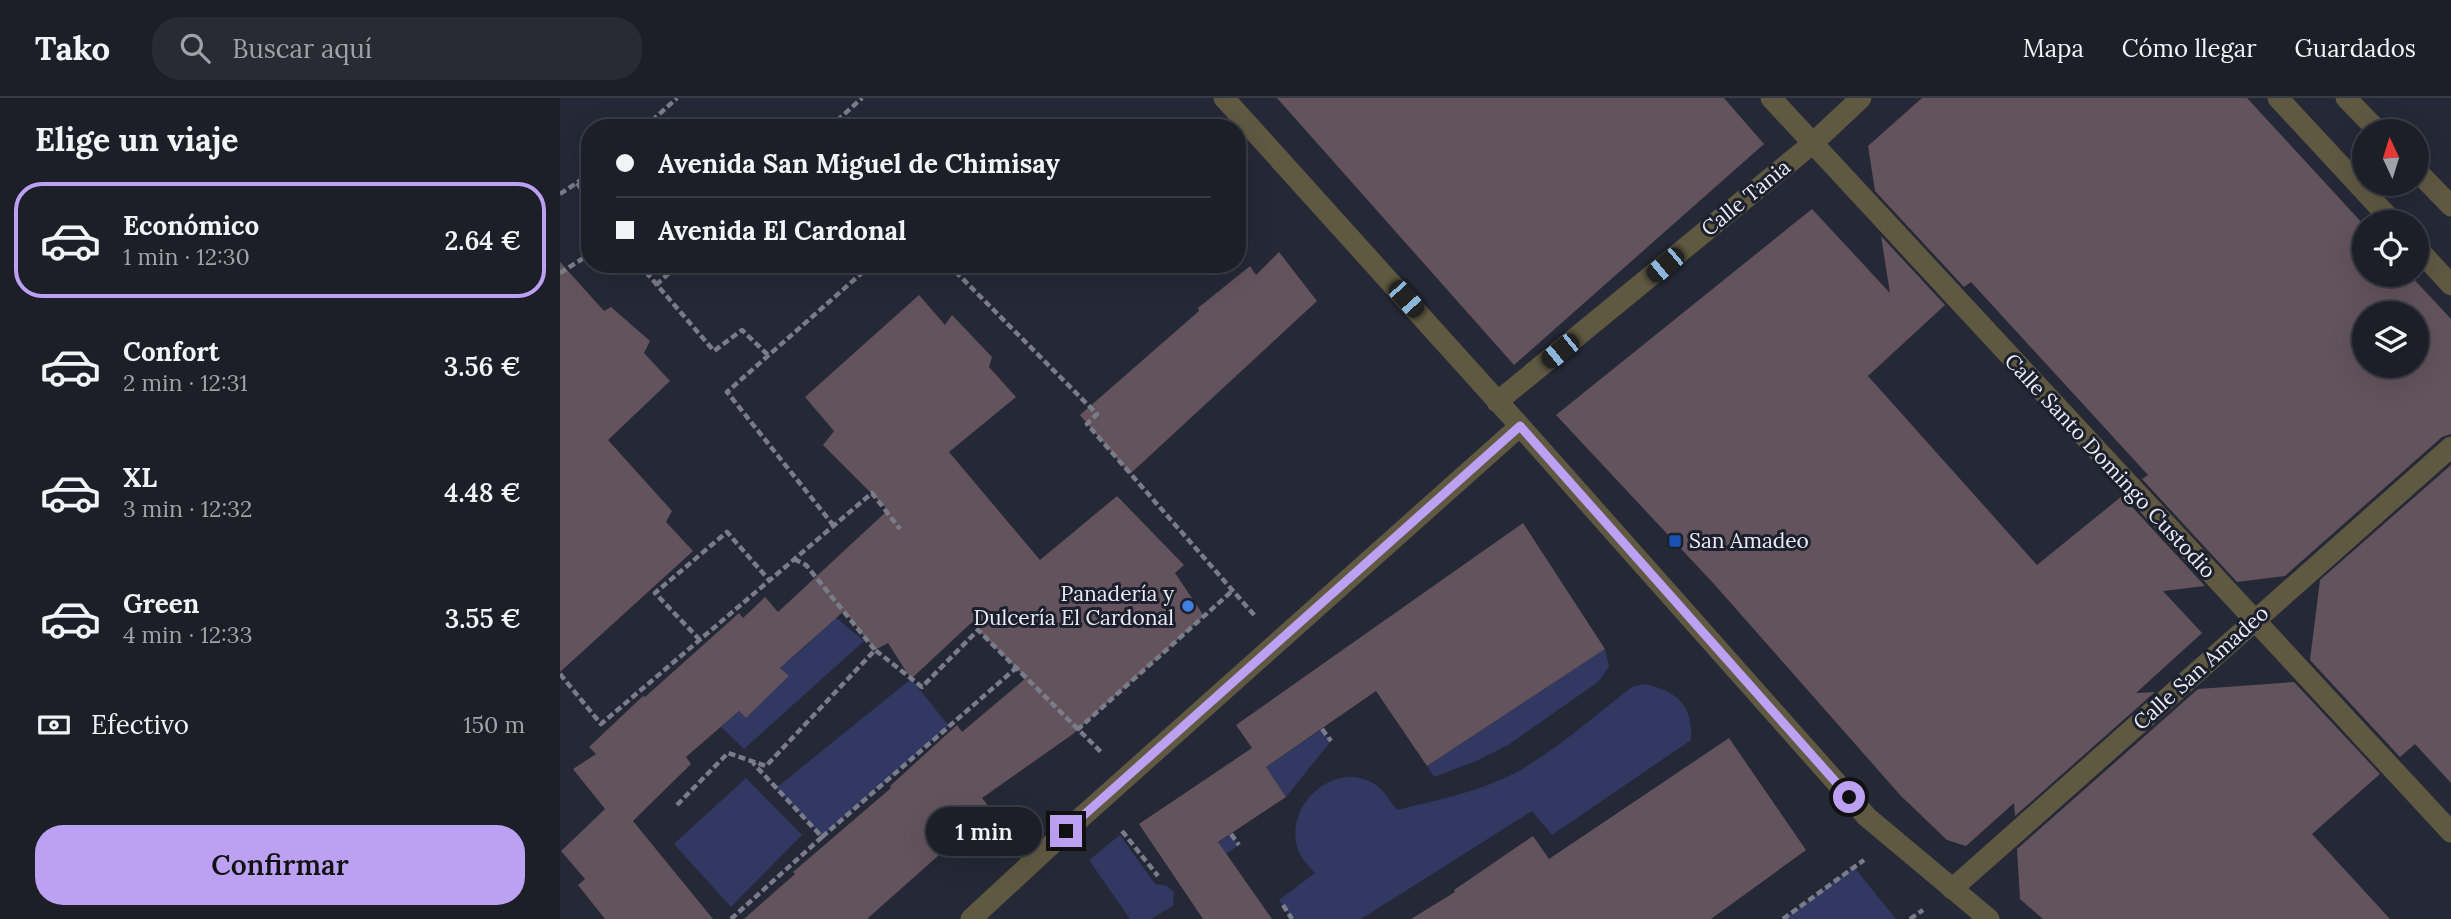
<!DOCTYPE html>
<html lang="es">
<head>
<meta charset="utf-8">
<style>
  :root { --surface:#1c1e28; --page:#292b34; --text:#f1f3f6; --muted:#a0a2a8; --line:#3a3c45; --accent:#bca0f2 }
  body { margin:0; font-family:Lora,serif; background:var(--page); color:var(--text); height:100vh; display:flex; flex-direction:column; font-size:26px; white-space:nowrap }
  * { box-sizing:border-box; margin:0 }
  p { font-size:23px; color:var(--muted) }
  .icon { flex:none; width:38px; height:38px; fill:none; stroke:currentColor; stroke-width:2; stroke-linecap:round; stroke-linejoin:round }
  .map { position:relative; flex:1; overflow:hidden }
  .sheet { display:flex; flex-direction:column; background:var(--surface); width:560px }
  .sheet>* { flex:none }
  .top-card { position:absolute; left:21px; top:21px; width:665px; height:154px; border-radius:28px; box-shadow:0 7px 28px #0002,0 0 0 2px var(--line); display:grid; align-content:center; height:154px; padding:0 35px; background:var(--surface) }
  .needle { width:46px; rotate:356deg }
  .controls { position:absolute; left:1792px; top:21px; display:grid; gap:14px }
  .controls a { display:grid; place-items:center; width:77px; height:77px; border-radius:50%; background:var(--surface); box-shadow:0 7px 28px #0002,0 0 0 2px var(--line); font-size:35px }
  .end { position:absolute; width:32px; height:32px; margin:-16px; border:9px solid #bca0f2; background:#111; box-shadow:0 0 0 4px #111 }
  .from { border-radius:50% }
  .bubble { position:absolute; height:49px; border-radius:24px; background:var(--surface); box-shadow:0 7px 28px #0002,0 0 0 2px var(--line); font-size:23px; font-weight:600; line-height:49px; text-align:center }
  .car { position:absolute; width:21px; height:42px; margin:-21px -10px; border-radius:9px; box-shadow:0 0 5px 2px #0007; background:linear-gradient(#222 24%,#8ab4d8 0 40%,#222 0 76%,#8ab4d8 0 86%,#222 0) }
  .top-card b { display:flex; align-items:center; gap:24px; height:66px; font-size:26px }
  .top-card b+b { border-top:2px solid var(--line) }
  .top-card i { width:18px; height:18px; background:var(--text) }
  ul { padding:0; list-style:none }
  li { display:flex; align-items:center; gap:21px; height:116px; margin:0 14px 10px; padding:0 21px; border:4px solid transparent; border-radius:28px }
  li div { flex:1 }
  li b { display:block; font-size:26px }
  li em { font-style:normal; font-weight:600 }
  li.on { border-color:var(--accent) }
  li>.icon { width:63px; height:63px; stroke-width:1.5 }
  h2 { padding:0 35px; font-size:32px; line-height:84px }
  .pay { display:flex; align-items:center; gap:18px; height:77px; padding:0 35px; font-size:26px }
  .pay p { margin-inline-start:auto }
  .cta { display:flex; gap:14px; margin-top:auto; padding:14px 35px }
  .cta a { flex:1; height:80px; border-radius:28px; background:var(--accent); color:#111; font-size:28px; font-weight:600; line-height:80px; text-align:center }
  header { display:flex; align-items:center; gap:42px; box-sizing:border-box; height:98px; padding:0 35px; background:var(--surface); border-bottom:2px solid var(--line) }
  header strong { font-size:33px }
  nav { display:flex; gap:38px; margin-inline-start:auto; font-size:24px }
  .search { width:490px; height:63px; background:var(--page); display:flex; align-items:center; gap:18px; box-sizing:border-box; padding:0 24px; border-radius:28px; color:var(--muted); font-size:26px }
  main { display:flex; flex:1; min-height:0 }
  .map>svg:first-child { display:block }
  .green { fill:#313862 }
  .building { fill:#63535c; fill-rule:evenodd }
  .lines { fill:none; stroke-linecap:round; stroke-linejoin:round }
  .path { stroke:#7a7d89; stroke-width:4.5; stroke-dasharray:7 3.5; stroke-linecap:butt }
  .minor { stroke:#5f5942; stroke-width:21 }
  .route { stroke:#bca0f2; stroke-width:9 }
  .transit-dot { fill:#1a4fb4; stroke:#1c1f2c; stroke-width:2.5 }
  .shop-dot { fill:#3f7fe0; stroke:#1c1f2c; stroke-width:2.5 }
  .labels { text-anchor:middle; stroke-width:6; stroke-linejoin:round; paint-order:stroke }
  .street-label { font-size:21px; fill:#e9ecf5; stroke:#1c1f2c }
  .poi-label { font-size:21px; fill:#e9ecf5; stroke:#1c1f2c; text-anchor:start }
</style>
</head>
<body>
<header>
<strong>Tako</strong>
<div class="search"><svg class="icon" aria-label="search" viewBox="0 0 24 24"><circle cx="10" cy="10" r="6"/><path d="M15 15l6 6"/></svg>Buscar aquí</div>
<nav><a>Mapa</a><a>Cómo llegar</a><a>Guardados</a></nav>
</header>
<main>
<section class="sheet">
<h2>Elige un viaje</h2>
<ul>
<li class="on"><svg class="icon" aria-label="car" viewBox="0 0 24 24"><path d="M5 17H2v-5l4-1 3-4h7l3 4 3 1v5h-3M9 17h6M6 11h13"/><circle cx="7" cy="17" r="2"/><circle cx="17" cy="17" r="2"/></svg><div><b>Económico</b><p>1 min · 12:30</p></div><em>2.64 €</em></li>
<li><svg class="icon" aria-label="car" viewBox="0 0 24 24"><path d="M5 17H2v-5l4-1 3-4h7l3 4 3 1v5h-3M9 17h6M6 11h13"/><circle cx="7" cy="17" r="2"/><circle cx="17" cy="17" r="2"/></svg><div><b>Confort</b><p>2 min · 12:31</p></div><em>3.56 €</em></li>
<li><svg class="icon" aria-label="car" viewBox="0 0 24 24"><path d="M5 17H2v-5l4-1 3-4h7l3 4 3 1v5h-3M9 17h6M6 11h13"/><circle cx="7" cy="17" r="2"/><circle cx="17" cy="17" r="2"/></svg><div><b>XL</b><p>3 min · 12:32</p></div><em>4.48 €</em></li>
<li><svg class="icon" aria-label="car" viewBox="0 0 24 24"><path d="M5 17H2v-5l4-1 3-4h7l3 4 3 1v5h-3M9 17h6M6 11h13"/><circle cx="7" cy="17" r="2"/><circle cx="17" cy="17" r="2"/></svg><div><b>Green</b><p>4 min · 12:33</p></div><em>3.55 €</em></li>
</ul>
<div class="pay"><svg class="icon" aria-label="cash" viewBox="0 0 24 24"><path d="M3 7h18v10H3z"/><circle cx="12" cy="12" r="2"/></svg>Efectivo<p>150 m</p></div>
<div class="cta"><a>Confirmar</a></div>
</section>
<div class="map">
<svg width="1891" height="821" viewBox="0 0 1891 821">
  <rect width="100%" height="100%" fill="#252836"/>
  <path class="green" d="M273,517l31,26 -120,108 -23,-22 18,-16 7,7 43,-42 -9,-8 28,-24z
    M1045,551l4,18 -11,15 -90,63 -32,16 -42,16 -7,-11z
    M351,581l38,47 -127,111 -46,-49z
    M1085,586c33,8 48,21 46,56l-139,95 -20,-24 -171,108h-69l-13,-19 36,-27c-8,-8 -15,-16 -18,-27 -11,-41 35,-84 74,-64 12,6 18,18 26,28 40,-10 81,-18 118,-37 42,-23 79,-57 117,-86z
    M762,631l9,12 -45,56 -20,-30z
    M186,680l56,57 -71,72 -57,-63z
    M671,736l8,11 -59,40 -8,-12z
    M560,737l35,49 12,2 7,6 -1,14 -22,13h-21l-41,-59z
    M1294,769l42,52h-113z"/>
  <path class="building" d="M717,0h447l40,46 -250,221z
    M1362,0h325l117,127v50h46l41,44v115l-9,3 -157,139 -48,6 -95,-103 6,-4 -177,-193 -7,5 -89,-96 -7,-45zM1804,215h53v53h-53z
    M1252,111l78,84 -9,-57 64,69 -77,71 169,189 85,-69 83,90 -42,5 39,42 -66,60 19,-1 -140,124 -1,-13 -48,43 -19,-6 -46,-44 -187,-212 -158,-169z
    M719,154l38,49 -187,173 -50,-59 119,-104 -1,-3 52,-42 6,9z
    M0,164l44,49 7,-4 39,34 -6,12 26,28 -62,59 64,71 -6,11 27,29 -133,121z
    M359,197l26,30 7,-10 40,42 -3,10 27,30 -67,55 91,108 77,-64 67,69 -9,8 29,43 -131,118 -91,64 7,9 -40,41 -1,-1 -81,72h-123l51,-45 -2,-2 98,-84 -1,-2 67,-61 5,7 64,-54 -55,-55 -60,56 -23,-36 -13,7 -31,-39 -64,57 9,8 -43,42 -7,-7 -53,46 5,7 -58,57 80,98h-108l-27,-34 7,-6 -24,-28 44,-42 -32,-40 23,-15 -7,-7 54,-51 2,1 94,-84 4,5 22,-21 13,15 110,-102 -65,-65 11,-14 -29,-34z
    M1891,367v318l-36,-39 -15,13 -90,-97 10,-80z
    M963,425l82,126 -178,117 -51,-75 -110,76 20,30 -68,45 54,77h-69l-64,-95 113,-76 -16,-23z
    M1734,584l86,92 -68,60 78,85h-347l-23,-20 -3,-50 181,-160z
    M1169,640l77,112 -95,69h-300l44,-27 -1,-2 79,-54 16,23z"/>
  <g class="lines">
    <path class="path" d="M84,30l33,-30
      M269,30l33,-30
      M465,30h1
      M17,85l13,18
      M0,96l30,-20
      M79,166l75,87 28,-21 27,26
      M388,166l149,150 -10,10 168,192
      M0,175l30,-19
      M96,187l23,-21
      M274,428l-107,-134 145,-128
      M234,461l12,6 69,85
      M140,542l-45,-47 72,-61 42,48
      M0,576l41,50 271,-231 28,36
      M762,631l9,12
      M517,632l155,-139
      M117,707l51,-52 38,13 109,-116 47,37 56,-57 123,122
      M562,733l36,45
      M671,736l8,11
      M262,739l194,-169
      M723,807l9,14
      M171,821l91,-82 -69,-74
      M1223,821l81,-59
      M1350,821l13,-9"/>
    <path class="minor" d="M664,0l296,328 347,391 122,102
      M1211,0l680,734
      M1718,0l115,124
      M1786,0l32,33
      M1857,73l34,35
      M1857,150l34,37
      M937,304l315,-258 49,-46
      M1392,791l499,-442
      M411,821l95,-88 454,-405"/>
  </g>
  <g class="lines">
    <path class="route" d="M506,733l454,-405 329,371"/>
  </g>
  <rect class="transit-dot" x="1108" y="436" width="14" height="14" rx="3.5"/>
  <circle class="shop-dot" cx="628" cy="508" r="7"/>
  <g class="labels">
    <g class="street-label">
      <text transform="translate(1186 100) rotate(-39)" y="7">Calle Tania</text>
      <text transform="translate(1550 368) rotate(47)" y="7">Calle Santo Domingo Custodio</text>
      <text transform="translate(1641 570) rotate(-42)" y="7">Calle San Amadeo</text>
    </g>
    <g class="poi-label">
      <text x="1129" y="450">San Amadeo</text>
      <text x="614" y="503" text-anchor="end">Panadería y<tspan x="614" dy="24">Dulcería El Cardonal</tspan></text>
    </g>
  </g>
</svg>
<div class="controls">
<a><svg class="needle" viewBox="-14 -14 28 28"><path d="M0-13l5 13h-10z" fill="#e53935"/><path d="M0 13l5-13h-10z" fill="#a0a2a8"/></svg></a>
<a><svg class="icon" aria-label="locate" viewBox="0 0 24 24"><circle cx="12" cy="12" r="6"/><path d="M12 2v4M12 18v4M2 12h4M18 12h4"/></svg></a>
<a><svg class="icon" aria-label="layers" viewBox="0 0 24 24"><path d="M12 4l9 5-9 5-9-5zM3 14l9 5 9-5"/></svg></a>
</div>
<i class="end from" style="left:1289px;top:699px"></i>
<i class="end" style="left:506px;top:733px"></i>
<div class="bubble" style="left:366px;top:709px;width:116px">1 min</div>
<i class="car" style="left:1105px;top:167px;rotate:230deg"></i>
<i class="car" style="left:846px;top:201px;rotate:138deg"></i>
<i class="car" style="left:1000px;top:253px;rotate:231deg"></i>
<div class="top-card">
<b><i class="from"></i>Avenida San Miguel de Chimisay</b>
<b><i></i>Avenida El Cardonal</b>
</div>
</div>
</main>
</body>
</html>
